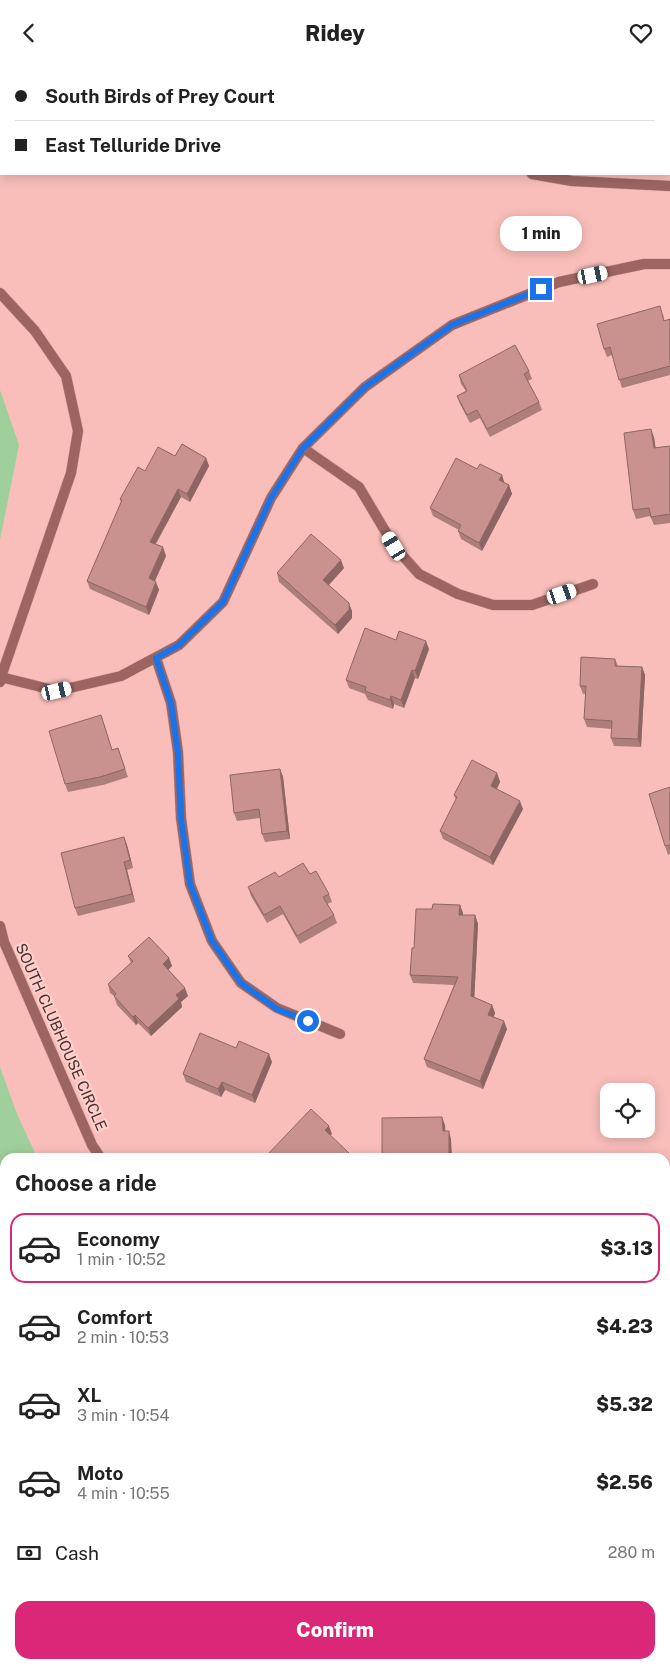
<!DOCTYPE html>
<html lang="en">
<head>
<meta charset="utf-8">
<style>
  :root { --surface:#fff; --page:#f6f6f6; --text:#222; --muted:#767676; --line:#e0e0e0; --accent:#db2777 }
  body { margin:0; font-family:"Public Sans",sans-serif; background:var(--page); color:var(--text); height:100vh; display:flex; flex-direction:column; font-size:19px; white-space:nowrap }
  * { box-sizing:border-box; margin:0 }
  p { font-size:16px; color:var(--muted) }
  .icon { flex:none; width:28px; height:28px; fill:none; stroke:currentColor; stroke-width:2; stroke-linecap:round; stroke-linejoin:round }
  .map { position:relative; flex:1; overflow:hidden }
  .side { position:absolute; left:0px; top:1088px; width:670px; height:516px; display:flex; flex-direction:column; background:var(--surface); border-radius:15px 15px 0 0; box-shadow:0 2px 12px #0003 }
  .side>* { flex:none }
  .hud { position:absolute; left:0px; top:0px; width:670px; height:110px; box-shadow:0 2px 12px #0003; display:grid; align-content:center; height:110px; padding:0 15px; background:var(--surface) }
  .buttons { position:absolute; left:600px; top:1018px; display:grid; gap:10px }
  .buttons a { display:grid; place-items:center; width:55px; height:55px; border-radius:10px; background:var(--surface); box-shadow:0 2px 12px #0003; font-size:25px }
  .end { position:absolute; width:22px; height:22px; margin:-11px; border:6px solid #1a73e8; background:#fff; box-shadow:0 0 0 2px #fff }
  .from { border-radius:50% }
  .bubble { position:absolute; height:35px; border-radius:15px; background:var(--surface); box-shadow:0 2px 12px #0003; font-size:16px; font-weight:800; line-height:35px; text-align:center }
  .car { position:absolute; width:15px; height:30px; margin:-15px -8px; border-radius:6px; box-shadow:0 0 4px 1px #0007; background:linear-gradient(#fff 24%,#345 0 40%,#fff 0 76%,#345 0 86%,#fff 0) }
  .hud b { display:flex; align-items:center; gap:18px; height:48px; font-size:19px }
  .hud b+b { border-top:1px solid var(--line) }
  .hud i { width:12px; height:12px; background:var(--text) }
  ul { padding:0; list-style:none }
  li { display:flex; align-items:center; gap:15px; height:70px; margin:0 10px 8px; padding:0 5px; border:2px solid transparent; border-radius:15px }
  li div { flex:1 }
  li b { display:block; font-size:19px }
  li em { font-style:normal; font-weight:800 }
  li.current { border-color:var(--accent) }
  li>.icon { width:45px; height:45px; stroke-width:1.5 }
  h2 { padding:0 15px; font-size:22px; line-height:60px }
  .pay { display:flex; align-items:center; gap:12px; height:55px; padding:0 15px; font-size:19px }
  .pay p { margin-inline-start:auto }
  .primary-button { display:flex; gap:10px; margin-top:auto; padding:10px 15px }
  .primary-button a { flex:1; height:58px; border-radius:15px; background:var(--accent); color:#fff; font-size:20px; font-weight:800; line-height:58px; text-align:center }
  header { display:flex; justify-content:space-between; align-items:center; height:65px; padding:0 15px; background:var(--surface); font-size:22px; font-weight:800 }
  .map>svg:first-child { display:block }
  .green { fill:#9fd09b }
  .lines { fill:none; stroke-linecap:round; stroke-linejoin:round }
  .street-casing { stroke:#d29f9b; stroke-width:11 }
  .street { stroke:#9c6562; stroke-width:10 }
  .wall { fill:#ad7e7a }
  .shaded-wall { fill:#8d6663 }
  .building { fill:#c9928e; stroke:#8d6663 }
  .route { stroke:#1a73e8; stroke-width:6 }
  .labels { text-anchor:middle; stroke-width:4.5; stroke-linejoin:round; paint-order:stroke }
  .street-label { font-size:15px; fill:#462f2d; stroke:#ffcfcb }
</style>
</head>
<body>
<header><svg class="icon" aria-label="back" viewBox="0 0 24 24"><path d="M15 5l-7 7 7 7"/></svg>Ridey<svg class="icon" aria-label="heart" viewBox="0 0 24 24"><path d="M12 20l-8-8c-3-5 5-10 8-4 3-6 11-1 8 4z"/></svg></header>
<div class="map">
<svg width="670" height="1603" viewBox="0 0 670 1603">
  <rect width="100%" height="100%" fill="#f9beba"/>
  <path class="green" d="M0,325l19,55 -19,95z
    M0,1002l17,47 20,43h-32v464l-5,-3z
    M665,1580l5,5v18h-162l-4,-4h161z
    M80,1599h358v4h-350z"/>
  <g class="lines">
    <defs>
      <path id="street" d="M87,0l7,1
        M0,17h1
        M669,88h1
        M532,109l40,7 98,5
        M0,228l35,38 31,45 12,55 -7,42 -70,204 -1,5
        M303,383l56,39 35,59 25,28 39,20 35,11h39l61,-21
        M156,593l15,45 7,49 3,66 9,66 22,57 29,42 36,25 63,26
        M1,612l56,14 64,-15 58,-31 44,-43 48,-104 32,-50 62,-61 87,-62 107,-43 85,-18h26
        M0,861l4,16 88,203 8,12
        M230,1603l2,-4"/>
    </defs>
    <use href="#street" class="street-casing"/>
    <use href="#street" class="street"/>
  </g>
  <path class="wall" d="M663,249l1,7 6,-2v56l-48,13 -10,-33 -5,2 -3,-8z
    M529,306l3,8 -4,2 11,21 3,8 -52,27 -10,-19 -10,5 -10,-19 -3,-8 9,-5 -5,-7 -2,-9z
    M654,372l1,11 15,-2v77l-16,2 -4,-9 -14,3 -3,-9z
    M175,391l31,2 3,8 -19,36 -9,-5 -25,47 10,12 -11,25 4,9 -10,25 -59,-26 -3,-8 34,-79 -1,-3 25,-28z
    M505,418l4,2 3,9 -30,57 -21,-12 -3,-8 1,-1 -26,-14 -3,-8z
    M344,503l-15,17 23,26v7l-14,16 -59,-52 -2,-9z
    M396,575l33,9 -11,30 -3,-1 -11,30 -10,-4 -1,5 -25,-9 -3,-6 -16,-6 -3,-8z
    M615,594l3,7 24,1 3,8 -4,72 -27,-1 -3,-8 1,-9 -25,-2 -3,-8 2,-25h-3l-3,-8z
    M104,659l8,26 9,7 7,20 -25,8 -35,7 -3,-8z
    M280,704l3,8 7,62 -25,3 -3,-8 -2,-16 -23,3 -3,-8z
    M497,708l3,9 -3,7 26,20 -30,56 -50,-26 -3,-8 16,-31 -2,-5z
    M670,722v67l-2,1 -3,-9z
    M124,772l3,8 6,23 -6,2 8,32 -57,14 -3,-8z
    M279,812l50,17 3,8 -5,2 7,11 3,8 -37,21 -17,-30 -16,9 -16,-27 -3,-9z
    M460,840l3,10h12l3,9 -4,74 18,7 3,8 -1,4 13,12 -24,60 -56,-22 -3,-8 30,-74 -41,-2 -3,-8 4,-27 18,-39z
    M128,891l41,2 3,8 -4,3 20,27 -7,6 1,5 -31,29 -13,-13 -2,2 -19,-20 -3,-9 -4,-3 -2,-9 23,-21z
    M236,983l36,14 -17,41 -30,-13 -4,7 -35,-15 -3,-8z"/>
  <path class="shaded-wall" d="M651,364l3,8 3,20 -3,-9z
    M206,393l3,8 -19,36 -3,-8z
    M502,410l3,9 -6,-4z
    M509,420l3,9 -30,57 -3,-8z
    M178,424l3,8 -29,53 -2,-8z
    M163,482l3,9 -14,31 -3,-9z
    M341,495l3,8 -18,20 -3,-8z
    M156,517l3,8 -10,25 -3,-8z
    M349,538l3,8v7l-14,16 -3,-9z
    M426,576l3,8 -11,30 -3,-8z
    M642,602l3,8 -4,72 -3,-8z
    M412,605l3,8 -11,30 -3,-8z
    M391,631l3,8 -1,5 -3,-9z
    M280,704l3,8 7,62 -3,-8z
    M497,708l3,9 -6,12 -3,-8z
    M520,736l3,8 -30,56 -3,-8z
    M124,772l3,8 6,23 -3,-8z
    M124,797l3,8 8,32 -3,-8z
    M460,840l3,8 -1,10 -3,-8z
    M475,850l3,9 -4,81 -3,-9z
    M169,893l3,8 -6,6 -3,-8z
    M185,923l3,8 -7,6 1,5 -31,29 -3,-8 28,-33z
    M492,940l3,8 -4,10 -3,-8z
    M135,950l3,8 -2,2 -3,-8z
    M504,956l3,8 -24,60 -3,-8z
    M269,989l3,8 -17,41 -3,-8z
    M222,1017l3,8 -4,7 -3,-8z
    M442,1052l3,8 1,14 -3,-8z
    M329,1061l3,8 -4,4 -3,-8z
    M449,1066l2,8 1,18h-3z
    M5,1537v17l-5,14v-16z"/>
  <path class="building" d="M660,241l4,15 6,-2v47l-51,14 -9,-33 -6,2 -7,-25z
    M515,280l14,26 -5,3 15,28 -52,27 -10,-19 -10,5 -10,-19 10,-5 -8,-16z
    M651,364l3,19 16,-2v68l-19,3 -2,-9 -16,2 -9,-77z
    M182,379l24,14 -19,36 -9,-5 -28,53 13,5 -14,31 7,4 -10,25 -59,-26 35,-81 -2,-1 18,-32 7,4 13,-24 17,9z
    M456,393l21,11 3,-5 22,11 -3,5 10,5 -30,58 -21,-12 3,-6 -31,-17z
    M311,469l30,26 -18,20 26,23v7l-14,15 -58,-52z
    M365,563l31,12 3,-9 27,10 -11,30 -3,-1 -11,30 -10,-4 -1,4 -25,-9 1,-4 -20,-7z
    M581,592l34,2v7l27,1 -4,72 -27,-1 1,-17 -28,-2 2,-33h-6z
    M101,650l11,35 6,-2 7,21 -25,8 -35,7 -16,-53z
    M472,695l25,13 -6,13 29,15 -30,56 -50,-26 17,-34 -3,-2z
    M280,704l7,62 -25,3 -3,-25 -25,4 -4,-38z
    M670,722v58l-5,1 -16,-52z
    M124,772l6,23 -6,2 8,32 -57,14 -14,-55z
    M303,798l7,11 6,-3 13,23 -6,3 11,18 -37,21 -17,-30 -16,9 -16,-28 27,-15 4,5z
    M433,839l27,1 -1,10h16l-4,81 21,9 -4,10 16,6 -24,60 -56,-22 34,-82 -48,-2 2,-27h2l2,-39h16z
    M149,872l20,21 -6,6 22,24 -9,7 3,4 -31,29 -13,-13 -2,2 -19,-21 2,-2 -8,-10 25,-23 -5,-5z
    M200,968l36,15 3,-7 30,13 -17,41 -30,-13 -4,7 -35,-15z
    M311,1044l18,17 -4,4 25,24 -3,3h-75l-4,-3z
    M442,1052l1,14h6v26h-67v-39z
    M0,1517l5,1v19l-5,15z
    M40,1599h68l2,4h-78z"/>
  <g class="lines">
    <path class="route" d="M308,956l-31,-12 -36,-26 -29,-42 -22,-57 -9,-66 -3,-65 -7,-50 -15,-45 23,-13 44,-43 48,-104 32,-50 62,-61 87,-62 89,-36"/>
  </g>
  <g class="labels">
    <g class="street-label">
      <text transform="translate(61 972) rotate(66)" y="5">SOUTH CLUBHOUSE CIRCLE</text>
    </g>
  </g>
</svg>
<div class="buttons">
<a><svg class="icon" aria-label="locate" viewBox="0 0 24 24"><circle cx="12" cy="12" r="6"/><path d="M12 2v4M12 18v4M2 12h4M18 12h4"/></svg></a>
</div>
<i class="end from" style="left:308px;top:956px"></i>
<i class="end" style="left:541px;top:224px"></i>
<div class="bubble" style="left:500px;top:151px;width:82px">1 min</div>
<i class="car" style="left:593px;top:210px;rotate:78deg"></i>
<i class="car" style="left:394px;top:481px;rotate:329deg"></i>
<i class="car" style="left:562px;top:529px;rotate:71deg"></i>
<i class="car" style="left:57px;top:626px;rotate:77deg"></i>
<div class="hud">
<b><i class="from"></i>South Birds of Prey Court</b>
<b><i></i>East Telluride Drive</b>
</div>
<section class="side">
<h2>Choose a ride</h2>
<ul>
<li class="current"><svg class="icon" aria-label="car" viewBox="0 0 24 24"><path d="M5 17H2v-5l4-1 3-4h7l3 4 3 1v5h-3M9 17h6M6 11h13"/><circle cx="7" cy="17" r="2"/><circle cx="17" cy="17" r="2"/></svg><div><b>Economy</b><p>1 min · 10:52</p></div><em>$3.13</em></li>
<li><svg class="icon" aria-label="car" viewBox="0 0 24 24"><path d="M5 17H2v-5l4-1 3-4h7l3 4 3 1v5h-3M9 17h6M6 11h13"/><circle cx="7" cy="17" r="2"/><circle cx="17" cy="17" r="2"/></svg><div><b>Comfort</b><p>2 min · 10:53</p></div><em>$4.23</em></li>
<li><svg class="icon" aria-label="car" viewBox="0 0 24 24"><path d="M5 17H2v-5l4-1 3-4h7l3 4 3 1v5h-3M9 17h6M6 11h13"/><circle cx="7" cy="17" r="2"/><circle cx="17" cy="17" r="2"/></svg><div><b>XL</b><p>3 min · 10:54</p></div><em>$5.32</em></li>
<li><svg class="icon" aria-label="car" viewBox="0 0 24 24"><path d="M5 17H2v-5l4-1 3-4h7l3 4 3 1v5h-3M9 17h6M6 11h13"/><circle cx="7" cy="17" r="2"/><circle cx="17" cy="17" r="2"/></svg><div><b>Moto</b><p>4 min · 10:55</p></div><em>$2.56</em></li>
</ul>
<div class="pay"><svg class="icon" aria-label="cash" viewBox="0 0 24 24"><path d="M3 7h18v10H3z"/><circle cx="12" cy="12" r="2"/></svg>Cash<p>280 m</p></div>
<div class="primary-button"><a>Confirm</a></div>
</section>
</div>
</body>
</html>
